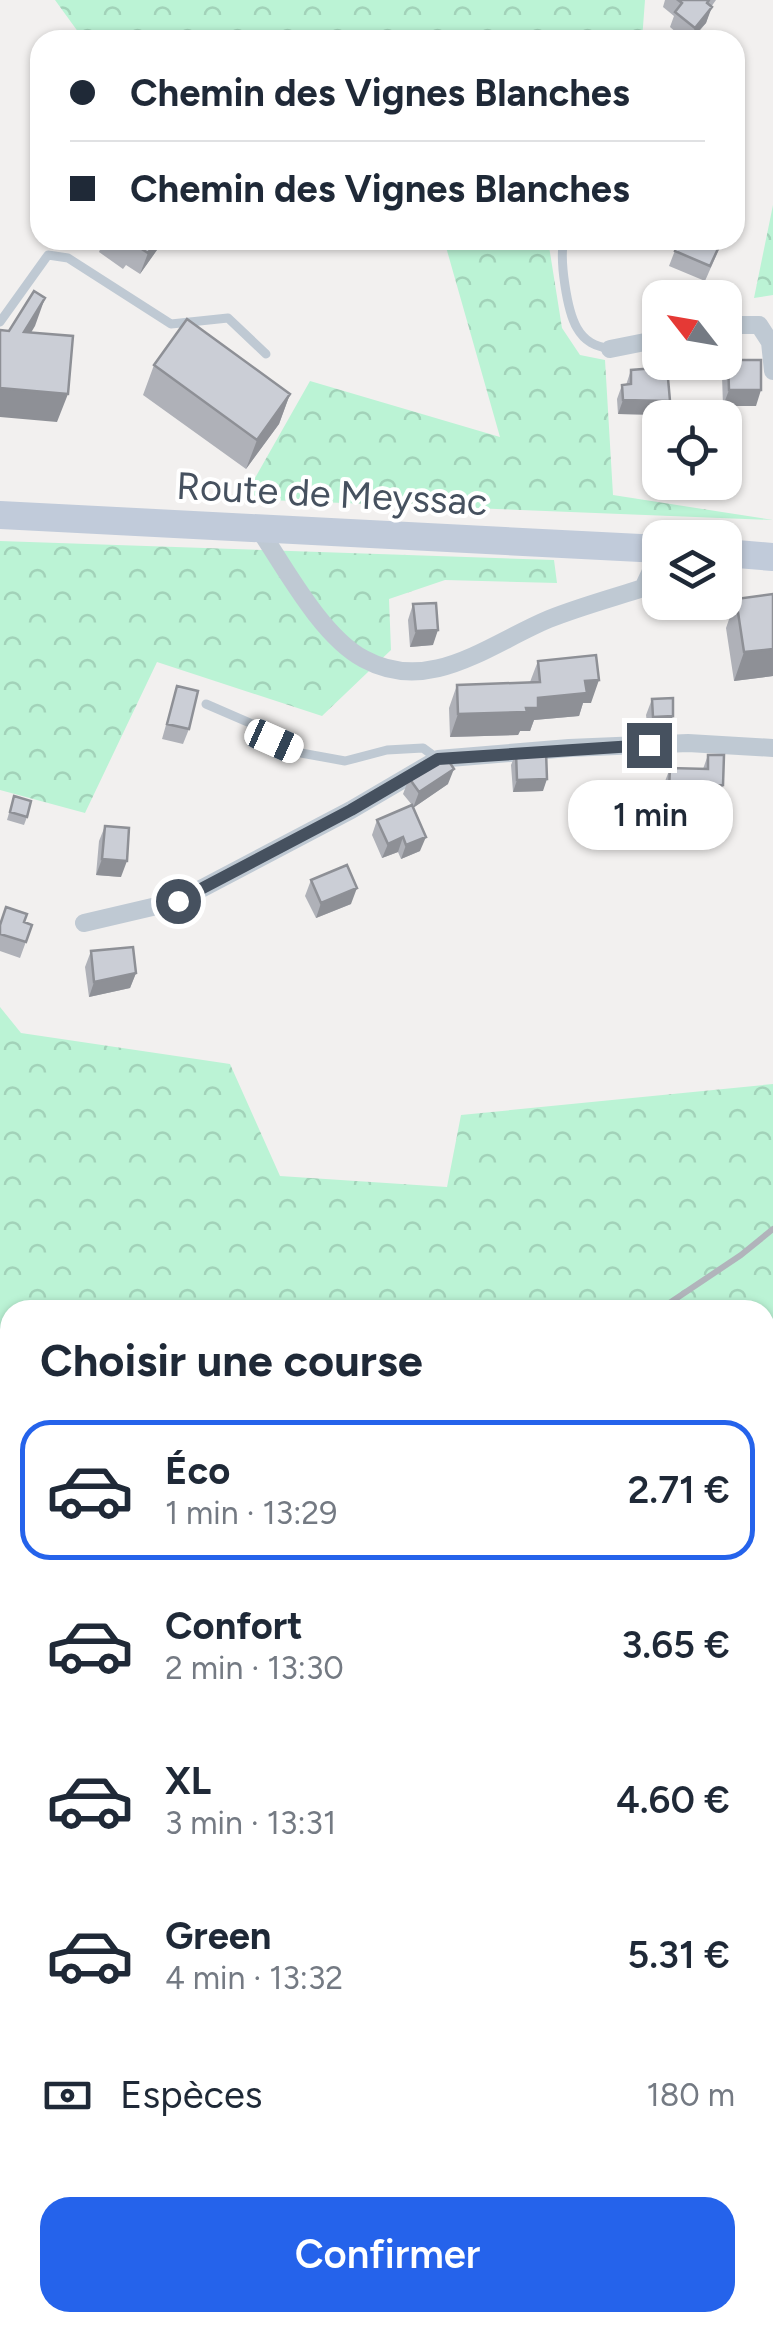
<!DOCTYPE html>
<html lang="fr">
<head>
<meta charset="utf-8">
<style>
  :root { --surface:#fff; --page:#f6f6f7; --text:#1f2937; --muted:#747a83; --line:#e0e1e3; --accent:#2563eb }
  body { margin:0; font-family:Figtree,sans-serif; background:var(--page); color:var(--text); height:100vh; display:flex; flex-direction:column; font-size:38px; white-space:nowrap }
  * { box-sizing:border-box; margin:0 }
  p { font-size:32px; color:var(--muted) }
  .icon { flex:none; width:55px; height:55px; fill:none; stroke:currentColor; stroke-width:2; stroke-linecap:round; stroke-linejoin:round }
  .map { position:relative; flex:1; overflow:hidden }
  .details { position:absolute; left:0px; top:1300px; width:775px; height:1032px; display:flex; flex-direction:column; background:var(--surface); border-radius:30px 30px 0 0; box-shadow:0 2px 8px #0004 }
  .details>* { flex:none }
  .hud { position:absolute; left:30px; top:30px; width:715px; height:220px; border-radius:30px; box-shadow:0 2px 8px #0004; display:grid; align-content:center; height:220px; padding:0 40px; background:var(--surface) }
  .needle { width:65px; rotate:301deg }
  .controls { position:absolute; left:642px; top:280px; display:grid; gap:20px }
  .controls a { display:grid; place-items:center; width:100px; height:100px; border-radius:20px; background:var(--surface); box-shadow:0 2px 8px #0004; font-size:50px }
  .end { position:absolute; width:45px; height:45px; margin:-22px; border:12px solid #46515f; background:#fff; box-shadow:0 0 0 5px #fff }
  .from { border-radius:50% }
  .bubble { position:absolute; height:70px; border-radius:30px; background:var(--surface); box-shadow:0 2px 8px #0004; font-size:32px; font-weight:600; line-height:70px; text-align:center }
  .car { position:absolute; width:30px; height:60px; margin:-30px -15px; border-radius:12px; box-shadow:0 0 8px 2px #0007; background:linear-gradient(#fff 24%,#345 0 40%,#fff 0 76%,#345 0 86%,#fff 0) }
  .hud b { display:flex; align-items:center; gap:35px; height:95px; font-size:38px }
  .hud b+b { border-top:2px solid var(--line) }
  .hud i { width:25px; height:25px; background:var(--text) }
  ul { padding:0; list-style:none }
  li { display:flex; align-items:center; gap:30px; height:140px; margin:0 20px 15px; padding:0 20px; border:5px solid transparent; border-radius:30px }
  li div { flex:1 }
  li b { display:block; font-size:38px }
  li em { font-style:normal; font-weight:600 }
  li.current { border-color:var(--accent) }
  li>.icon { width:90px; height:90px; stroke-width:1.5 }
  h2 { padding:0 40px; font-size:45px; line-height:120px }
  .pay { display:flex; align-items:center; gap:25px; height:110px; padding:0 40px; font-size:38px }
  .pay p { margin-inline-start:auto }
  .action { display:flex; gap:20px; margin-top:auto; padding:20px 40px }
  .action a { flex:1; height:115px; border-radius:30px; background:var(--accent); color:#fff; font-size:40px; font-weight:600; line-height:115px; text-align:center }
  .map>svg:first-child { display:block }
  .grass { fill:#bbf3d5 }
  .forest { fill:url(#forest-crowns) }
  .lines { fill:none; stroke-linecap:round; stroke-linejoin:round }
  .lane { stroke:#bfc9d3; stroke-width:9 }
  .street { stroke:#bfc9d3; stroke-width:18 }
  .secondary { stroke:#c1cbda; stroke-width:28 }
  .rail { stroke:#b1b4bb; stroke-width:6 }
  .wall { fill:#afb1b8 }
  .shaded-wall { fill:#8e9096 }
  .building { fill:#cbced6; stroke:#8e9096; stroke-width:2.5 }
  .route { stroke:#46515f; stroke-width:12 }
  .labels { text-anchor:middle; stroke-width:8; stroke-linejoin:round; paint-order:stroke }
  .street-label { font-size:38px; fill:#46515f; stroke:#fff }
</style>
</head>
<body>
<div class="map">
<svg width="773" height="2331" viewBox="0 0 773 2331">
  <defs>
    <pattern id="forest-crowns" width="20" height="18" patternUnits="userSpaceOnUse" patternTransform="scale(2.5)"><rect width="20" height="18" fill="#bbf3d5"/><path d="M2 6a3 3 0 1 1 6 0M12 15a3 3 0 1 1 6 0" fill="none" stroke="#a2d2b9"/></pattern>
  </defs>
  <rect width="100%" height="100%" fill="#f2f0ef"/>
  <path class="grass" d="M765,1434l8,1v130l-8,1z"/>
  <path class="forest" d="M55,0h590l-3,40h-558z
    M773,205v90l-19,3z
    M444,240h104l14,88 18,27 25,5 8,135 160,25 -530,-21 67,-118 190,56z
    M0,541l554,19 3,23 -112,-3 -56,19 2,51 -69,66 -165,-54 -72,151 -85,-23z
    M0,1007l21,26 209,31 50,112 167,11 14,-72 312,-31v350h-8v-124h-755v625l-10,-3z
    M773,1565v318l-8,-1v-316z
    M0,2028l10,4v290h477l5,9h-492z"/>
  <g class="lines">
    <path class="lane" d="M564,240c-5,19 3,71 13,88 8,14 18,18 33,21
      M0,322l48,-67 20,3 103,66 57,-6 38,36
      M206,704l53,23 15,14 27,12 44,8 42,-11 36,-2 15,11"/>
    <path class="street" d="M725,325h34l11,17 3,29
      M610,349l50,-10
      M259,529c26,39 63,108 105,130 66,36 125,-15 185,-40 30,-12 63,-21 94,-31l8,-17 2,-23
      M84,923l94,-22 173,-91 87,-51 131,-11 119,-5 85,5
      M0,1664l10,3"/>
    <path class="secondary" d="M0,515l660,34
      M725,553l48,4"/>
    <path class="rail" d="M659,1310l82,-55 32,-26
      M0,1497l10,-1"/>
  </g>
  <path class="wall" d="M665,0h51l-5,7 -5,16 -14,17h-7l-15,-13 4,-11 -11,-9z
    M104,240h60l-24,34 -14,-9 -3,4 -24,-17z
    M679,240h44l-18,41 -36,-15z
    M728,360l28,46h-33l-1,-30z
    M154,365l136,29 -11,30 -33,45 -103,-74z
    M631,370l33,45 -46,-1 -1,-15 5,-14h4z
    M773,594v82l-39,5 -8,-53 10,-29z
    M413,604l20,41 -23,2 -2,-27z
    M538,661l53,42h-8l-4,13 -45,4 -4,11h-10l-2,4 -68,2 -1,-29 8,-23 73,-3z
    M177,686l12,43 -6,15 -21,-5z
    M652,699l15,32 -19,1 -2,-17z
    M516,753l27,38 -30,1 -2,-27z
    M708,755l9,45 -11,1 -3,8 -39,-4v-21l6,-16 33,1z
    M409,778l39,6 -35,24 7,43 -19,8 -3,-7 -16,6 -10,-23 5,-15 35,-15 -9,-11z
    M14,796l13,21 -3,8 -17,-5z
    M105,826l16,51 -25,-2 3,-34z
    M311,880l40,24 -35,14 -11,-22z
    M24,922l8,3 -12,33 -20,-7v-28z
    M91,951l45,22 -6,15 -41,9 -4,-30z
    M765,1891l8,1v65l-8,-1z"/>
  <path class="shaded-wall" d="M712,7l-6,16 -16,17 5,-12z
    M157,240h7l-24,34 8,-21z
    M45,298l-10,28 -21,35 10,-29z
    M0,388l68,6 -11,28 -57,-5z
    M729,390h32l-5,16h-33z
    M290,394l-11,30 -33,45 11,-29z
    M623,400l47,1 -6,14 -46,-1z
    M438,630l-5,15 -23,2 6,-16z
    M773,649v27l-39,5 10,-29z
    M599,680l-8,23h-8l-4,13 -45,4 -4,11h-10l-2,4 -68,2 8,-23 68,-6 12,-10 47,-17z
    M673,716l-6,15 -19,1 5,-15z
    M454,769l-6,15 -35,24 6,-16z
    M547,779l-4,12 -30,1 4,-12z
    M723,785l-6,15 -11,1 -3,8 -39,-4 5,-15z
    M403,837l-5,15 -16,6 6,-14z
    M426,837l-6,14 -19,8 5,-14z
    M102,859l25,2 -6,16 -25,-2z
    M357,888l-6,16 -35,14 5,-15z
    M136,973l-6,15 -41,9 5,-15z"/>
  <path class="building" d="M678,0h31l-2,3 5,4 -17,21 -20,-16 7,-9z
    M120,240h37l-9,13 -14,-9 -3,4z
    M679,240h43l-12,26 -35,-15z
    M34,291l11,7 -21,34 49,4 -5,58 -68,-6v-58l9,1z
    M187,319l103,75 -33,46 -103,-75z
    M728,360h33v30h-32z
    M667,367l3,34 -47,-1 -1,-15 9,-1v-14z
    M773,594v55l-29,3 -8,-53z
    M436,603l2,27 -22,1 -3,-27z
    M596,655l3,25 -14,1 2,12 -49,5v10h-12l1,4 -69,2 -1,-29 83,-3 -2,-21z
    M177,686l21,5 -9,38 -22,-5z
    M673,698v18l-20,1 -1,-18z
    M546,751l1,28 -30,1 -1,-27z
    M708,755h16l-1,30 -14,1v7l-40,-3 1,-22 38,1z
    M446,757l8,12 -35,23 -10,-14z
    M14,796l17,5 -4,16 -17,-5z
    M412,805l14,32 -20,8 -3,-8 -15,7 -11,-24z
    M105,826l24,2 -2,33 -25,-2z
    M347,865l10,23 -36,15 -10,-23z
    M6,907l21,7 -3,8 8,3 -6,17 -26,-8v-9z
    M133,947l3,26 -42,9 -3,-31z
    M0,1718l8,1 -4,32 -4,-1z
    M765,1891l8,1v34l-8,-1z"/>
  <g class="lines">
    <path class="route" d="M178,901l173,-91 87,-51 211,-14"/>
  </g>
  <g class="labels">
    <g class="street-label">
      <text transform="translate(332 494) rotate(3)" y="13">Route de Meyssac</text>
    </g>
  </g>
</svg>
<div class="controls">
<a><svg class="needle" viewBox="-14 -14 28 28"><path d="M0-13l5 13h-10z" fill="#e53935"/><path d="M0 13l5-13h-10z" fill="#747a83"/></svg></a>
<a><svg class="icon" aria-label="locate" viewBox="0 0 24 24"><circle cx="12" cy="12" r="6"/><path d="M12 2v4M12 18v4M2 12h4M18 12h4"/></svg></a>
<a><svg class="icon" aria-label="layers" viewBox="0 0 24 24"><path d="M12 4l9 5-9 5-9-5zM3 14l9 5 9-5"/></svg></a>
</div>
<i class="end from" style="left:178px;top:901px"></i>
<i class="end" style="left:649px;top:745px"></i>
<div class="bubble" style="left:568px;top:780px;width:165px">1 min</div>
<i class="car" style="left:274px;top:741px;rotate:114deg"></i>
<div class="hud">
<b><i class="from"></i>Chemin des Vignes Blanches</b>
<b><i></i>Chemin des Vignes Blanches</b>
</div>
<section class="details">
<h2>Choisir une course</h2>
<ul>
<li class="current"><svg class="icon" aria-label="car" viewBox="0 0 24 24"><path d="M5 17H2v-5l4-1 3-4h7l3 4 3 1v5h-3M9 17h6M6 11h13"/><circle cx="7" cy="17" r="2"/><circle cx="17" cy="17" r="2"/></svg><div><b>Éco</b><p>1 min · 13:29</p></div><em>2.71 €</em></li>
<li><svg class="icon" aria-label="car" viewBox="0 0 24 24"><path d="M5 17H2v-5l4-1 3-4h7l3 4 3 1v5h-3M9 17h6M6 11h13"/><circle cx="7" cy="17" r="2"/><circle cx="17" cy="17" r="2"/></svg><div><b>Confort</b><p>2 min · 13:30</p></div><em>3.65 €</em></li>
<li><svg class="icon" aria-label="car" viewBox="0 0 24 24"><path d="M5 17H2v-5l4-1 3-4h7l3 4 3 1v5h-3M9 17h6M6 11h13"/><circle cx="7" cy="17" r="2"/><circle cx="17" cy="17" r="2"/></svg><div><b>XL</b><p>3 min · 13:31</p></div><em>4.60 €</em></li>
<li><svg class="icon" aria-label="car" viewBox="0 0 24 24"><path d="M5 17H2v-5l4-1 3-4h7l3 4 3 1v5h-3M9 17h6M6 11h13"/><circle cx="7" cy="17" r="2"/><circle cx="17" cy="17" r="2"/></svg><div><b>Green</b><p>4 min · 13:32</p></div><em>5.31 €</em></li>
</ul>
<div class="pay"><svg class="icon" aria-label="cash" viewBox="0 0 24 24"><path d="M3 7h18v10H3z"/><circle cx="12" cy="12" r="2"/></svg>Espèces<p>180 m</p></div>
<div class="action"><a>Confirmer</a></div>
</section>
</div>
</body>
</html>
